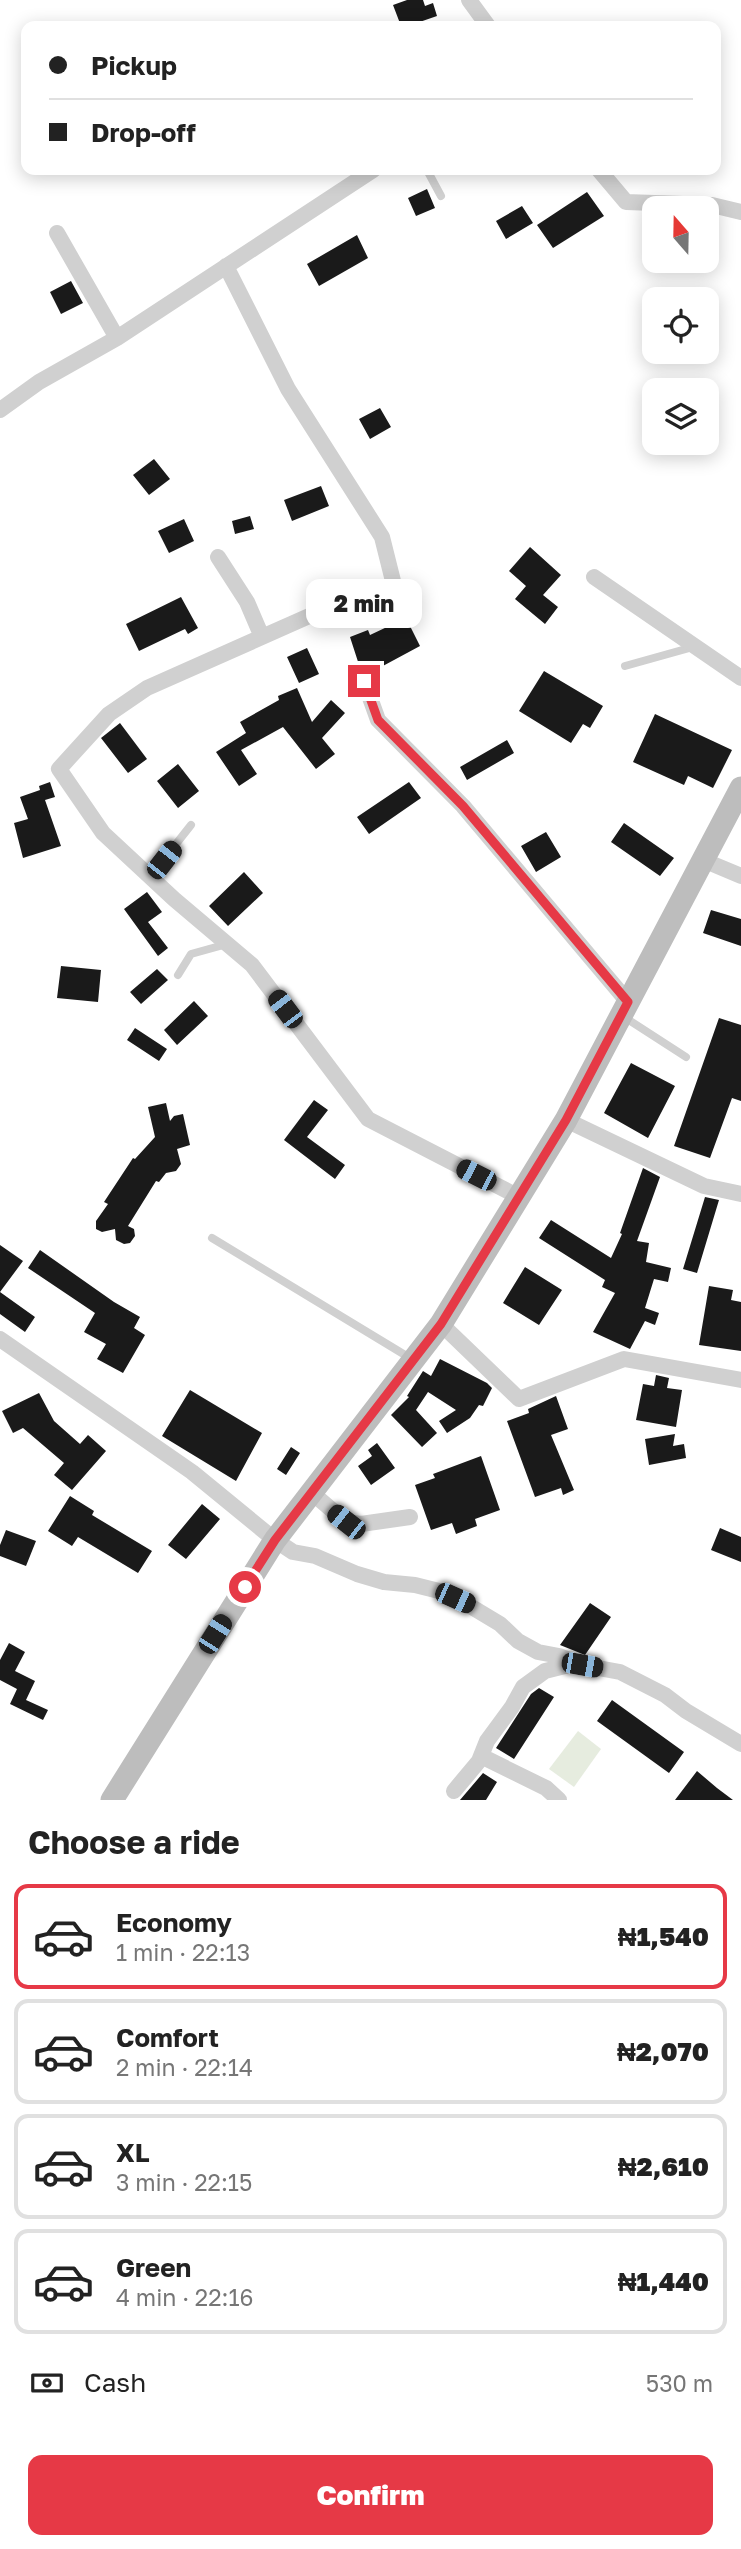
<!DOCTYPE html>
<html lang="en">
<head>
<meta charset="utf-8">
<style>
  :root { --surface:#fff; --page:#f2f2f2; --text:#222; --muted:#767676; --line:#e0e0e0; --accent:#e63946 }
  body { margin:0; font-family:"Golos Text",sans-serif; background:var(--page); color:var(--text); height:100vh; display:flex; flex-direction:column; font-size:26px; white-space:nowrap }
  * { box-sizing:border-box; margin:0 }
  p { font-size:23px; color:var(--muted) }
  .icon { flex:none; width:38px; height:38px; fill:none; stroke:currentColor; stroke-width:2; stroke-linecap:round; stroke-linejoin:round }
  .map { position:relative; height:1800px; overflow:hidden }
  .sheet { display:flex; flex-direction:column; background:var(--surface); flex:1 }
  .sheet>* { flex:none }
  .top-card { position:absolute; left:21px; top:21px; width:700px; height:154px; border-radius:14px; box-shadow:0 4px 18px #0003; display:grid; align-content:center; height:154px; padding:0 28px; background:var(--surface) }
  .needle { width:46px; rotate:340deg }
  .fabs { position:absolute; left:642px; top:196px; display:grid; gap:14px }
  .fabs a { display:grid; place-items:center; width:77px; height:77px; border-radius:14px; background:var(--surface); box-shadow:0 4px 18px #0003; font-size:35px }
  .end { position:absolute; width:32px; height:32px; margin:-16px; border:9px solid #e63946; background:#fff; box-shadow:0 0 0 4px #fff }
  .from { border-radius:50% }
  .bubble { position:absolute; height:49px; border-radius:14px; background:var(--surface); box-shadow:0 4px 18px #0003; font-size:23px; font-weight:800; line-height:49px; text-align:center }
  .car { position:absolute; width:21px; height:42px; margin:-21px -10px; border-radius:9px; box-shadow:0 0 5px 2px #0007; background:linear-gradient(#222 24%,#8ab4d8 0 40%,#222 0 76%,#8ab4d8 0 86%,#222 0) }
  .top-card b { display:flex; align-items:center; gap:24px; height:66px; font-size:26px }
  .top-card b+b { border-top:2px solid var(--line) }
  .top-card i { width:18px; height:18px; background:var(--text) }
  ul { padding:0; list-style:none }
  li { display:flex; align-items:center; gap:21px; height:105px; margin:0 14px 10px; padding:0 14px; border:4px solid var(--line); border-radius:14px }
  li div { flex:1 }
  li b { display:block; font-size:26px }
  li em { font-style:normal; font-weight:800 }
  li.current { border-color:var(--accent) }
  li>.icon { width:63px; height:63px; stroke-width:1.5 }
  h2 { padding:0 28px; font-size:32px; line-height:84px }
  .pay { display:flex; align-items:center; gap:18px; height:77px; padding:0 28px; font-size:26px }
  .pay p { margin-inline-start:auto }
  .button { display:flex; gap:14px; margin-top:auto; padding:14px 28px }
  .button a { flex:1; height:80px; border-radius:14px; background:var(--accent); color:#fff; font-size:28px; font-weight:800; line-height:80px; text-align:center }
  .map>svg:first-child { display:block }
  .green { fill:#e6ecdf }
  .building { fill:#1a1a1a }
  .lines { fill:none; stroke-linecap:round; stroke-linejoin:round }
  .lane { stroke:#d0d0d0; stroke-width:8 }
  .street { stroke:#d0d0d0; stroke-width:16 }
  .secondary { stroke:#bdbdbd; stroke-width:23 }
  .route { stroke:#e63946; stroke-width:9 }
</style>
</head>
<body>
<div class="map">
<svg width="741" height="1800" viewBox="0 0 741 1800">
  <rect width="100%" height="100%" fill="#fff"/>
  <path class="green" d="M578,1731l23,18 -27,38 -25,-18z"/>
  <path class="building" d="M407,0h16l2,6 8,-3 4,13 -29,10h-7l-8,-21z
    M427,189l8,19 -19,8 -8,-18z
    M587,192l17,24 -51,32 -16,-23z
    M522,206l11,17 -27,16 -10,-18z
    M357,235l11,23 -49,28 -12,-22z
    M71,281l12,22 -22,11 -11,-22z
    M380,408l11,19 -21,12 -11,-20z
    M154,459l16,20 -21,16 -16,-20z
    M321,486l8,20 -37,15 -8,-21z
    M250,516l4,13 -19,5 -3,-13z
    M184,519l10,22 -25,12 -11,-22z
    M530,547l31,28 -18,20 15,12 -13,17 -30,-25 11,-13 -17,-15z
    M181,597l17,31 -10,6 -3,-5 -46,22 -13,-27z
    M406,618l14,28 -39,21 -20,4 -11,-34 18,-7 2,5z
    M307,648l12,26 -20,9 -12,-26z
    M544,671l59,35 -13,22 -7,-4 -12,19 -52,-32z
    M297,688l15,34 19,-22 14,13 -23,25 13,16 -19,15 -33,-42 -42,23 16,24 -18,12 -23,-34 30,-19 -6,-11 39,-22 -1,-4z
    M655,714l77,36 -19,38 -25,-12 -4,9 -51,-23z
    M120,723l27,36 -19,14 -27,-35z
    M507,740l7,13 -47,27 -7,-13z
    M178,764l21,27 -21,17 -21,-27z
    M50,782l5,15 -10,3 16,46 -38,12 -9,-35 14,-4 -8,-22 20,-7 -1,-4z
    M409,782l12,16 -52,36 -12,-17z
    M624,823l50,35 -14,18 -49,-34z
    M546,832l15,25 -25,15 -15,-26z
    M244,872l19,21 -35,33 -19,-20z
    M147,892l15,20 -14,10 20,26 -10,8 -34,-47z
    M711,910l30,9v27l-38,-13z
    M61,966l40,4 -3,32 -41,-4z
    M157,969l11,11 -27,24 -11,-12z
    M194,1001l14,15 -31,29 -13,-15z
    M719,1018l22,7v76l-9,-3 -22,60 -36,-12z
    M135,1028l32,21 -8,12 -32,-21z
    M631,1063l44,23 -27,52 -44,-25z
    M314,1100l14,10 -21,27 38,28 -10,14 -51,-39z
    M166,1103l4,18 4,-5 9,-2 7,31 -13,4 4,15 -5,7 -10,2 -7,9 -3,-1 -28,45 6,3 1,7 -5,7 -6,1 -8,-4 -1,-11 -13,3 -6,-3v-8l12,-17 -4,-2 29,-44 2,1 20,-22 -7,-30z
    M643,1168l17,9 -23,64 12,2 -3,19 25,6 -3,14 -14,-3 -9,29 14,5 -4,12 -10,-4 -15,28 -37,-17 22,-39 -13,-6 3,-7 -66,-42 12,-18 60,38 11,-24 -2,-1z
    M705,1197l14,3 -22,73 -14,-4z
    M0,1245l23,16 -23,31 35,25 -10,15 -25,-18z
    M40,1250l74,52 26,15 -6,11 11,7 -22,38 -26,-14 9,-15 -22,-12 11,-19 -67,-45z
    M525,1267l37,23 -23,35 -36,-22z
    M709,1286l24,4 -2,10 10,2v49l-42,-6z
    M440,1359l47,24 5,5 -9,18 -4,-1 -9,13 -23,15 -8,-12 17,-11 -28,-18 -12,18 21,23 -15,14 -31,-32 18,-18 -2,-1 16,-25 8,5z
    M656,1375l13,3 -2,10 15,2 -6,37 -40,-7 7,-36 11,2z
    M190,1390l72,43 -26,48 -74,-45z
    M39,1393l15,28 26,23 8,-9 18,16 -34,39 -18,-15 10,-12 -41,-35 -10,5 -11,-22z
    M556,1396l12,33 -17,6 23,55 -11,5 -2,-7 -26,9 -28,-76 22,-8 -1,-4z
    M675,1434l-2,12 11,-2 2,14 -37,7 -4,-26z
    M377,1443l18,25 -24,17 -13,-19 14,-10 -4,-6z
    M291,1447l9,6 -14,22 -9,-6z
    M481,1456l19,54 -25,9 2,7 -21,8 -4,-11 -21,7 -16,-45 20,-7 -2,-4z
    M70,1496l24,15 -2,4 60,36 -14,22 -60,-36 -6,9 -24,-15z
    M202,1504l18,15 -34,40 -18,-14z
    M720,1528l21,9v25l-30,-12z
    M6,1530l30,11 -10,25 -26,-10v-11z
    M590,1603l21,14 -26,38 -25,-10z
    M9,1643l16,9 -10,19 20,10 -9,19 22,10 -5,10 -33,-16 7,-15 -17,-9v-20z
    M539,1688l15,9 -40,62 -18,-11 35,-54z
    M612,1700l72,52 -15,21 -72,-52z
    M697,1771l20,17 16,12h-58z
    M483,1773l14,9 -11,18h-26z"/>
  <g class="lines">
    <path class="lane" d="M427,170l14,26
      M625,666l68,-19
      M150,877l41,-52
      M178,975l13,-21 36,-10
      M624,1017l62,40
      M212,1238l198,120"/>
    <path class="street" d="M469,0l19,26
      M599,170l27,32 86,3 29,7
      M57,233l60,105
      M226,266l62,123 94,148 16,64 -52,12h-30l-169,75 -38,26 -50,55 44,64 71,66 78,66 116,154 151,78
      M0,410l39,-28 78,-44 256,-168
      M218,557l29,45 15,35
      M594,577l147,101
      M364,681l14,39 85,86 165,196
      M703,860l38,16
      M566,1120l138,66 37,8
      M441,1324l78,75 105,-40 117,21
      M0,1339l192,133 83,68 18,12 22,4 42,18 27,8 31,3 24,6 31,15 30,18 18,17 20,11 21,4 23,9 38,7 45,23 21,16 55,33
      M311,1492l35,30 15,2 49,-7
      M481,1756l65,32 13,12
      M454,1791l25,-30 8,-20 25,-34 11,-20 22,-16 32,-8"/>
    <path class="secondary" d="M112,1800l163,-260 166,-216 125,-204 175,-332"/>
  </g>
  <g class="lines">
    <path class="route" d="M245,1587l30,-47 166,-216 125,-204 62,-118 -165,-196 -85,-86 -14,-39"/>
  </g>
</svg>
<div class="fabs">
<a><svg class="needle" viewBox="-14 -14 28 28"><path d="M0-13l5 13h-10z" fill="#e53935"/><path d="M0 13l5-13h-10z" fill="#767676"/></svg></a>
<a><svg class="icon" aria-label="locate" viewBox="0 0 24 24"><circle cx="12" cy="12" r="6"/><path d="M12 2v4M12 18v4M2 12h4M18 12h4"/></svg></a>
<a><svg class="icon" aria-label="layers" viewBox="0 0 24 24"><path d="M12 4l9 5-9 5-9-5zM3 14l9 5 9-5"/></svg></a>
</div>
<i class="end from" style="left:245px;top:1587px"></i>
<i class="end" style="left:364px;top:681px"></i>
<div class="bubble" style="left:306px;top:579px;width:116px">2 min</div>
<i class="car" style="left:164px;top:860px;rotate:38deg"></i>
<i class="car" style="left:285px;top:1009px;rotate:323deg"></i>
<i class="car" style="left:476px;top:1175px;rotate:297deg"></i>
<i class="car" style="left:346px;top:1522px;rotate:308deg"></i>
<i class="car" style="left:455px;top:1598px;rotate:114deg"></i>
<i class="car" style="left:215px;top:1634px;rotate:32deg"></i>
<i class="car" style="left:582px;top:1665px;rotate:100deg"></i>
<div class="top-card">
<b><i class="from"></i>Pickup</b>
<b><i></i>Drop-off</b>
</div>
</div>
<section class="sheet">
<h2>Choose a ride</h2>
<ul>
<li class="current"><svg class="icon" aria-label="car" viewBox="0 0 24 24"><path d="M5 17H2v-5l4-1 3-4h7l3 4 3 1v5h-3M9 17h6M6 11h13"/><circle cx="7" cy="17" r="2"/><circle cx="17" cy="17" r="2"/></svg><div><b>Economy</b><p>1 min · 22:13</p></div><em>₦1,540</em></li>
<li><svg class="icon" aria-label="car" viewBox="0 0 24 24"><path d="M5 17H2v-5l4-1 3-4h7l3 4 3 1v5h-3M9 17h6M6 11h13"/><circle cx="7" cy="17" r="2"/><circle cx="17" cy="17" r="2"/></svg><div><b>Comfort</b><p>2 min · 22:14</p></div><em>₦2,070</em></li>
<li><svg class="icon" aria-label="car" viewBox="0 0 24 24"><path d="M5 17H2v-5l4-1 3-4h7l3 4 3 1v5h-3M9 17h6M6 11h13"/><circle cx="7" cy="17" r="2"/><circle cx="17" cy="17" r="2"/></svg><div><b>XL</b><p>3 min · 22:15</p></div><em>₦2,610</em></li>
<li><svg class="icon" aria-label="car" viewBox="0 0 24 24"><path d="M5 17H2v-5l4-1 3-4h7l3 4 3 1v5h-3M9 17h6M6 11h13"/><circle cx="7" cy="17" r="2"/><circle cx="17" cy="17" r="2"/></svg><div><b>Green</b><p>4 min · 22:16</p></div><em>₦1,440</em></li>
</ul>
<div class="pay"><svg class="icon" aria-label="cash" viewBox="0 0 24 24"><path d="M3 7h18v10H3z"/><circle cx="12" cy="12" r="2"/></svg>Cash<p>530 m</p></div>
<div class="button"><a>Confirm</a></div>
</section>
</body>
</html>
